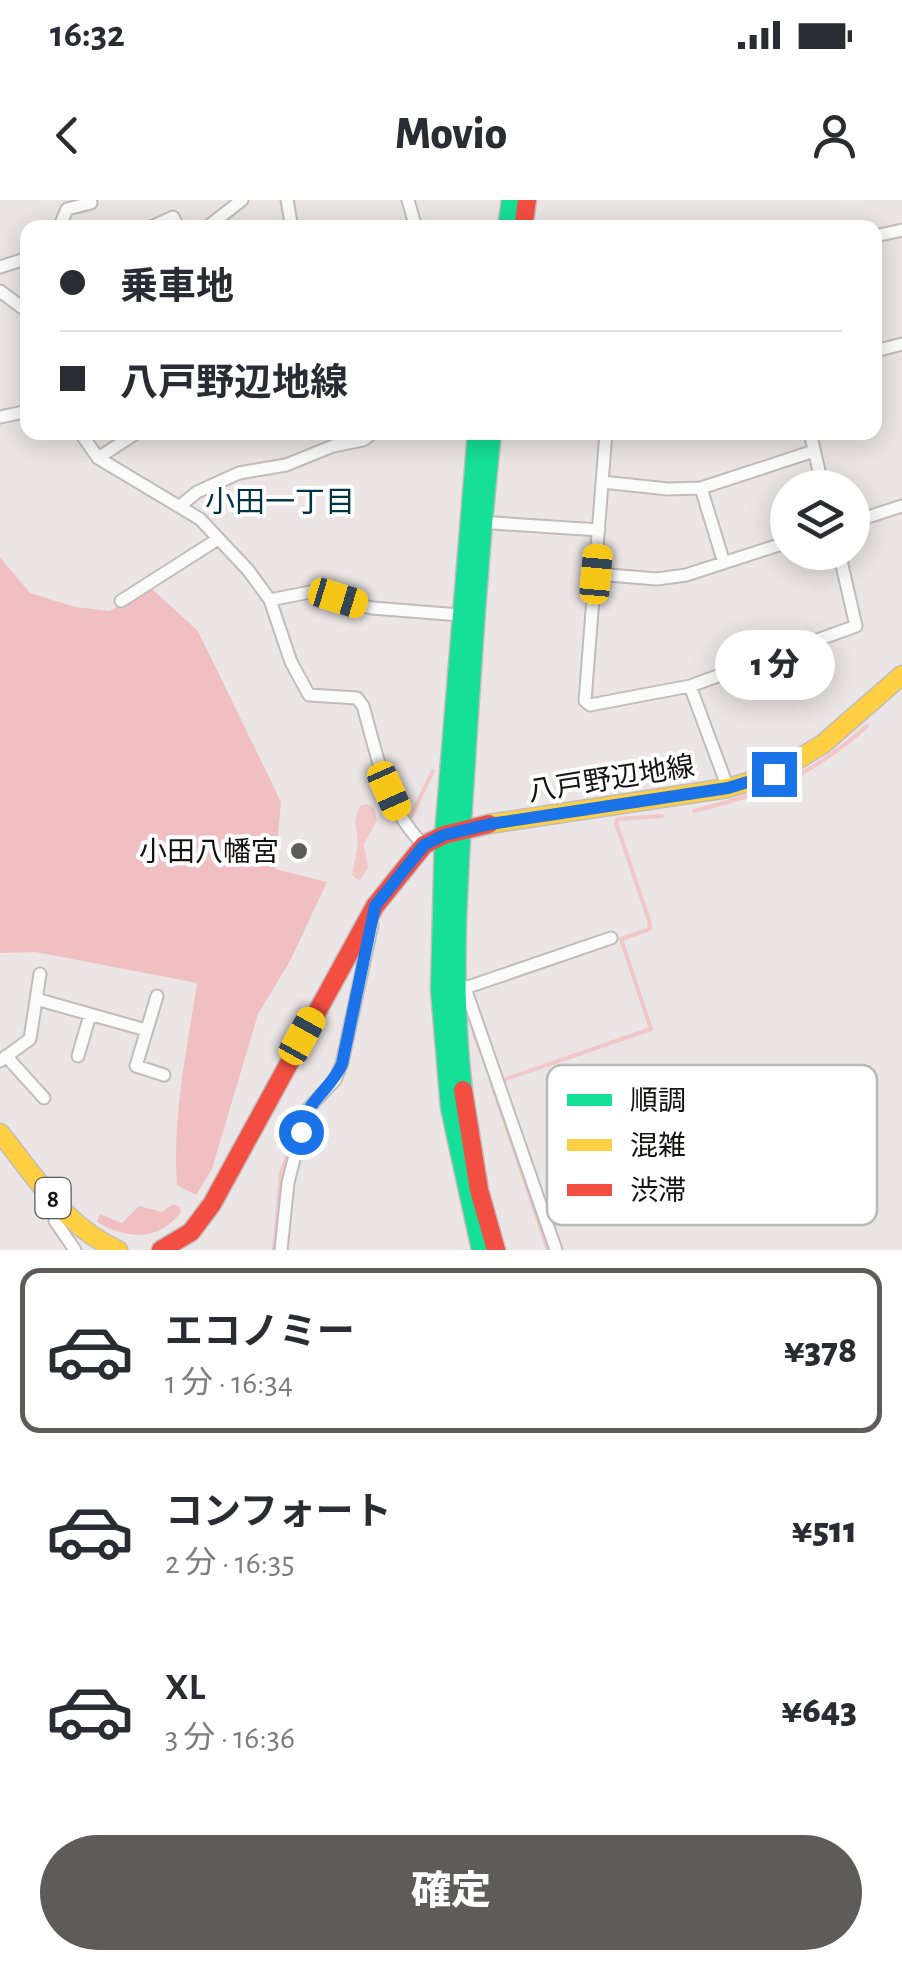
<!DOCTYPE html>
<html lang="ja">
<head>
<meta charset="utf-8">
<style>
  :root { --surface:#fff; --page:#f7f7f7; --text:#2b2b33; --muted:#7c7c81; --line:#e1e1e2; --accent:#5f5b5b }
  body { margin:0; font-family:"Alegreya Sans","Noto Sans JP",sans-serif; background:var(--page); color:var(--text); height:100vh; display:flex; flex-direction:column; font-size:38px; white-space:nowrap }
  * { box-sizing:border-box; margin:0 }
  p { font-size:32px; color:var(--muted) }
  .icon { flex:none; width:55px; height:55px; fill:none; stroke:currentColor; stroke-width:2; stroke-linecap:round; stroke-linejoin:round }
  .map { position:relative; height:1050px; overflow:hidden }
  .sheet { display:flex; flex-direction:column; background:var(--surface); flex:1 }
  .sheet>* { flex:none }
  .banner { position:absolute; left:20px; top:20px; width:862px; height:220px; border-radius:20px; box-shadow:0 5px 25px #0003; display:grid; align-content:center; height:220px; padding:0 40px; background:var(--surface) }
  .controls { position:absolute; left:770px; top:270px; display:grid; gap:20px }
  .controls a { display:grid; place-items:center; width:100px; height:100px; border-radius:50%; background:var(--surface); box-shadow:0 5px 25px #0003; font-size:50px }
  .end { position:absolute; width:45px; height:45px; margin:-22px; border:12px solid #1a73e8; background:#fff; box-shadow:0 0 0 5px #fff }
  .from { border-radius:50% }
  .bubble { position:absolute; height:70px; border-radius:35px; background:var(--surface); box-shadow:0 5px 25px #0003; font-size:32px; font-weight:800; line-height:70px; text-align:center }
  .car { position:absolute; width:30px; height:60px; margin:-30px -15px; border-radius:12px; box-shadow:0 0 8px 2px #0007; background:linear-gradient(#f5c518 24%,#345 0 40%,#f5c518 0 76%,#345 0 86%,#f5c518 0) }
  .banner b { display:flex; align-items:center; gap:35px; height:95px; font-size:38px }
  .banner b+b { border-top:2px solid var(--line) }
  .banner i { width:25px; height:25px; background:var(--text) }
  ul { padding:18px 0 0; list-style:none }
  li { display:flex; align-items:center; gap:30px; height:165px; margin:0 20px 15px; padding:0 20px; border:5px solid transparent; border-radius:20px }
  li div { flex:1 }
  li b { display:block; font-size:38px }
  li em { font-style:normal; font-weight:800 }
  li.selected { border-color:var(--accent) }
  li>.icon { width:90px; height:90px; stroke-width:1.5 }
  .action { display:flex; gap:20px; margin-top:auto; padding:20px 40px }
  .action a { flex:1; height:115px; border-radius:60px; background:var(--accent); color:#fff; font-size:40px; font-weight:800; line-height:115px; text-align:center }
  .status { display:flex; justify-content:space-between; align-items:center; height:70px; padding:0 50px; background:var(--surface); direction:ltr }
  .status svg { height:28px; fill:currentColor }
  header { display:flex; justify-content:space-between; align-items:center; height:130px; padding:0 40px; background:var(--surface); font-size:45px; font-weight:800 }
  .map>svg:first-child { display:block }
  .green { fill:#efbfc1 }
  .water { fill:#f1c7c8 }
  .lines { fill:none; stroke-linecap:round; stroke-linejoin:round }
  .stream { stroke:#f1c7c8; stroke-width:4 }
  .street-casing { stroke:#c1bcbc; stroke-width:15 }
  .fast-casing { stroke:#c1bcbc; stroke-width:21 }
  .slow-casing { stroke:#c1bcbc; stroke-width:21 }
  .jam-casing { stroke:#c1bcbc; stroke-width:21 }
  .street { stroke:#fcfbfb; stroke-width:11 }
  .fast { stroke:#16e098; stroke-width:18 }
  .slow { stroke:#ffcf43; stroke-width:18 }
  .jam { stroke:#f24e42; stroke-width:18 }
  .route { stroke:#1a73e8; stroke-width:12 }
  .poi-dot { fill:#5f5b5b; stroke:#fff; stroke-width:4 }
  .labels { text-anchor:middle; stroke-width:8; stroke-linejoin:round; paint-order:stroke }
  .shield { fill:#fff; stroke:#5a5858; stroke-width:2.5 }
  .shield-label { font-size:25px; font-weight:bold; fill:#141111 }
  .street-label { font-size:28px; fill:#141111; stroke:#fff }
  .poi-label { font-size:28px; fill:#141111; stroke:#fff; text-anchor:end }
  .neighbourhood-label { font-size:30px; fill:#003546; stroke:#fff }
  .key { fill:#fff; stroke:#b8b8b8; stroke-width:2.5 }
  .key-label { font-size:28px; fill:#141111 }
</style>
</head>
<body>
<div class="status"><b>16:32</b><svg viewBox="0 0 49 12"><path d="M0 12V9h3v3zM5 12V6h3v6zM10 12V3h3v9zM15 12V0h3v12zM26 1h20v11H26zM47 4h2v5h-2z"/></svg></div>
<header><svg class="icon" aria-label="back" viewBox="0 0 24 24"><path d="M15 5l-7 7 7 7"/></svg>Movio<svg class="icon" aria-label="person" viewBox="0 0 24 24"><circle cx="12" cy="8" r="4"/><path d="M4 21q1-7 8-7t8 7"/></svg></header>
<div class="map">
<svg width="902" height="1050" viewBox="0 0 902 1050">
  <rect width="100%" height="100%" fill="#ebe5e5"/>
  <path class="green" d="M0,357l30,36 45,14 34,4 43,-22 46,42 83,171 -6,67 52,13 -37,79 -32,53 -46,155 -16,26 -19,-10c-5,-68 10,-135 20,-202l-161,-31 -36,1z
    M173,1004l7,3 1,5c-22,30 -56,27 -84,10l3,-8 22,9 17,-17 23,6z"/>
  <path class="water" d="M366,604l8,4 3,12 -13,24 4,24 -9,13 -7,-6 6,-32 -3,-23 5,-14z"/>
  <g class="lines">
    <path class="stream" d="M694,611c76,-20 113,-32 173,-85
      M410,618l23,-47
      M474,834l20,49
      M503,880l148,-51 -30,-90 29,-10 -1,-9 -33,-97 2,-4 44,-3
      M492,884l56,166
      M298,924l1,-15 5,-2
      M274,1050l7,-77 13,-35"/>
    <defs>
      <path id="street" d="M287,0l5,28
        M408,0l8,28
        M59,28l8,-19 24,-6
        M149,28l24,-11 6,11
        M206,28l36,-28
        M875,36l27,-6
        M0,67l28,-9
        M0,91l28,21
        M875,151l27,-7
        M0,217l28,-6
        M80,232l18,26 102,61 48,51 22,30 21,62 18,33 48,3 6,8c14,48 23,104 61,139
        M606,232l-21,269 5,4 100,-19 166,-60 -17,-74
        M810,232l13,56
        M98,258l40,-26
        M602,282l66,7 33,-1 113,-37
        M701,288l23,75
        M180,306l17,-14 42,-19 47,-8 47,-19 30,-6 11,-8
        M478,322l121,8
        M852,322l50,-16
        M596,374l61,5 29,-4 102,-33
        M270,400l40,-8 62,16 88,7
        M121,401l97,-62
        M690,486l38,102
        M458,781l7,7 91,262
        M465,788l146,-50
        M157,796l-21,70 28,9
        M36,799l110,31
        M6,856l38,42
        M78,856l12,-41
        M0,861l30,-22 10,-65
        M55,1005v16l20,29
        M281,1050l7,-67 18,-72 29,-31 7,-17 30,-138"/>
      <path id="fast" d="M507,28l4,-28
        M477,232l-33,403 -4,155 10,118 31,142
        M463,890c-13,-110 -4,-220 3,-330 7,-109 14,-219 26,-328"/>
      <path id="slow" d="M489,624l239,-36 46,-14 49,-30 79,-69
        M0,933c36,44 64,93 118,117"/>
      <path id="jam" d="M523,28l4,-28
        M463,890l16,100 17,60
        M161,1050l30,-18 21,-28 163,-298 49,-61 20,-10 45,-11"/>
    </defs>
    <use href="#street" class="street-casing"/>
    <use href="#fast" class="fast-casing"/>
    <use href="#slow" class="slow-casing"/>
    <use href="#jam" class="jam-casing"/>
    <use href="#street" class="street"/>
    <use href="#fast" class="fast"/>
    <use href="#slow" class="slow"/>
    <use href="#jam" class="jam"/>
  </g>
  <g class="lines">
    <path class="route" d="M301,932c3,-30 30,-42 41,-68l33,-158 49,-61 20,-10 46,-11 238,-36 46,-14"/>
  </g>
  <circle class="poi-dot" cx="299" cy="651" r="10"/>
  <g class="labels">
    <rect class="shield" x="35.5" y="978" width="35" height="40" rx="8"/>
    <g class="shield-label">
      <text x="53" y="1007">8</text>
    </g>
    <g class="street-label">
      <text transform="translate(611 578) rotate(-9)" y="10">八戸野辺地線</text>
    </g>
    <g class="poi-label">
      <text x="279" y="661">小田八幡宮</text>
    </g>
    <g class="neighbourhood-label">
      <text x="280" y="312">小田一丁目</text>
    </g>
  </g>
  <rect x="547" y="865" width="330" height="160" rx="15" class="key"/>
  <rect x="567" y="894" width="45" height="12" fill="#16e098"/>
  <rect x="567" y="939" width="45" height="12" fill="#ffcf43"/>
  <rect x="567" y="984" width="45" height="12" fill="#f24e42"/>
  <g class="key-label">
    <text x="630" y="910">順調</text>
    <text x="630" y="955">混雑</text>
    <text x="630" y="1000">渋滞</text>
  </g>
</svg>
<div class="controls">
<a><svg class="icon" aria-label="layers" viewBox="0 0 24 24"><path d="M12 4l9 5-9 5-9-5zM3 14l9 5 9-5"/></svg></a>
</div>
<i class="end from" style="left:301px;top:932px"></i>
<i class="end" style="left:774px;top:574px"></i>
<div class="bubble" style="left:715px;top:430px;width:120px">1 分</div>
<i class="car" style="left:596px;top:374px;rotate:5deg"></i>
<i class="car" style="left:338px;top:398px;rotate:107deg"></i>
<i class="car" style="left:389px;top:591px;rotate:156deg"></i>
<i class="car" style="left:302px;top:836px;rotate:29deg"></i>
<div class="banner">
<b><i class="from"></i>乗車地</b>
<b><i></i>八戸野辺地線</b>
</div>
</div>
<section class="sheet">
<ul>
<li class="selected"><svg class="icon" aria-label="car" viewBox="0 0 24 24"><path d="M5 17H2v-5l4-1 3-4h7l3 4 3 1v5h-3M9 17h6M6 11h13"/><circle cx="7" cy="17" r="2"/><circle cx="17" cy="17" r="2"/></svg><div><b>エコノミー</b><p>1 分 · 16:34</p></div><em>¥378</em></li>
<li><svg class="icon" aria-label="car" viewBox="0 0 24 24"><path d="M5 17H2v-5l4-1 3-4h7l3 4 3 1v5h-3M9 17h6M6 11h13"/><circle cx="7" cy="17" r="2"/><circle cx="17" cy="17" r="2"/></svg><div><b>コンフォート</b><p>2 分 · 16:35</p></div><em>¥511</em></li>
<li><svg class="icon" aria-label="car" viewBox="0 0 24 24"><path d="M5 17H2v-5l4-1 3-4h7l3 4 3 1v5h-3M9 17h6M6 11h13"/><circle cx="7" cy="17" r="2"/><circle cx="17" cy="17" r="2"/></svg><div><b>XL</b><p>3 分 · 16:36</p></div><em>¥643</em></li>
</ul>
<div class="action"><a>確定</a></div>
</section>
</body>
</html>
